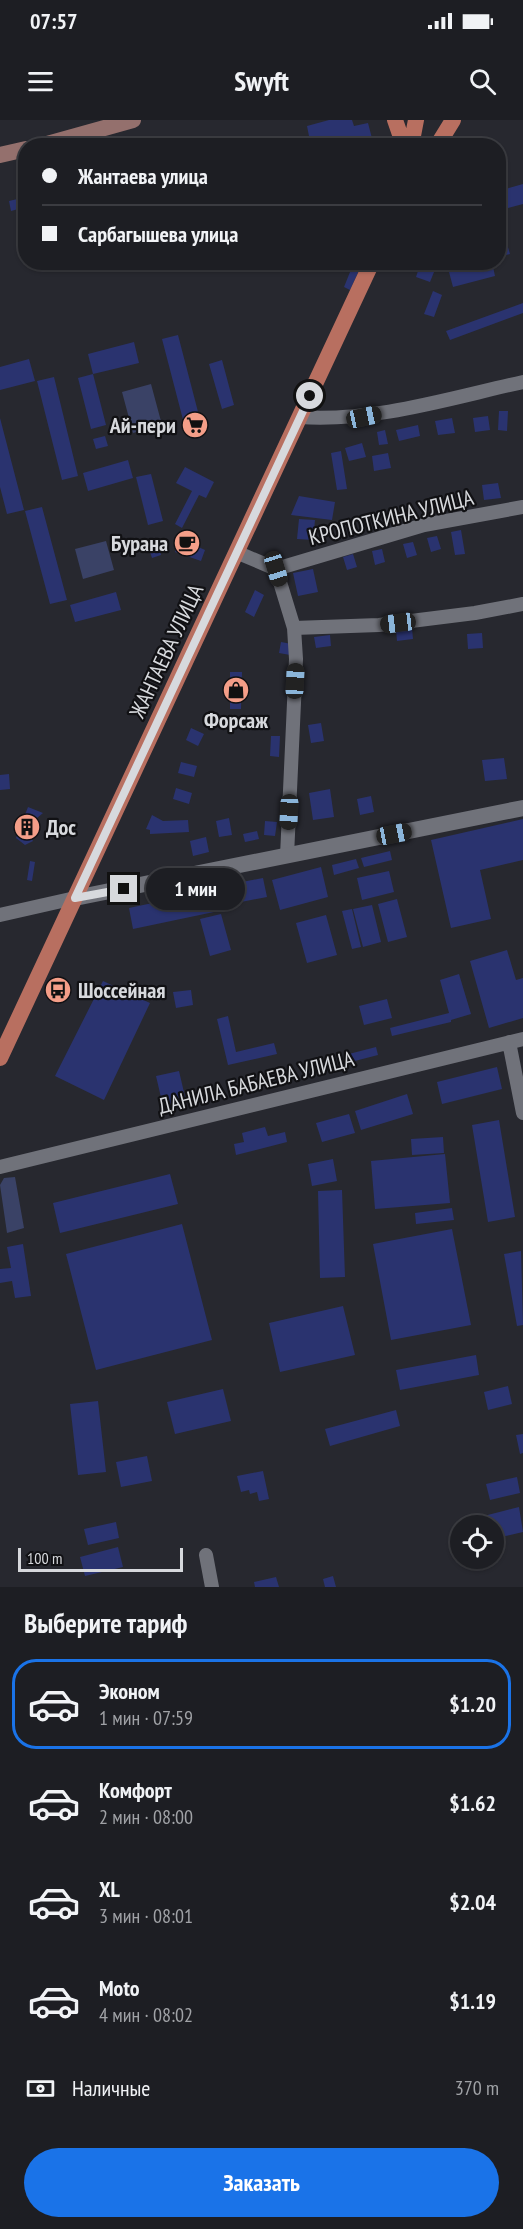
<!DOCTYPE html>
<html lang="ru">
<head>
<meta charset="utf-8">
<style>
  :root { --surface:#1d1e23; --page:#2a2b30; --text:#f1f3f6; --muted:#a0a2a6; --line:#3b3c41; --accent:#1a73e8 }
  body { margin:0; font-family:"PT Sans Narrow",sans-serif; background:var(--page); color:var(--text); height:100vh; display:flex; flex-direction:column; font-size:22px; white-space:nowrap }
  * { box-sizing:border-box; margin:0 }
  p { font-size:20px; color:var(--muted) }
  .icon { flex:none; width:33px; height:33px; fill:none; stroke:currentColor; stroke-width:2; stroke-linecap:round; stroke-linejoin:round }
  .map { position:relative; height:1467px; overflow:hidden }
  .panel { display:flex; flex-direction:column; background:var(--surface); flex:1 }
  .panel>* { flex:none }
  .hud { position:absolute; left:18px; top:18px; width:488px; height:132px; border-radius:24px; box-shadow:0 2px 4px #0004,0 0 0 2px var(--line); display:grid; align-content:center; height:132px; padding:0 24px; background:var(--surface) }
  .fabs { position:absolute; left:450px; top:1395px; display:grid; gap:12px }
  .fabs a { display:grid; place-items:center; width:54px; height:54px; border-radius:50%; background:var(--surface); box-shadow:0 2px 4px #0004,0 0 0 2px var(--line); font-size:30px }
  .scale { position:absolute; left:18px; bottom:15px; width:165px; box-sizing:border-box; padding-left:6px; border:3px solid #d7d9dd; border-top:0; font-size:16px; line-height:21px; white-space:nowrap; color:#d7d9dd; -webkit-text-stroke:4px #111114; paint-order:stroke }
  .end { position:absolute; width:27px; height:27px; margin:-14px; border:8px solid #d7d9dd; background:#111; box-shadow:0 0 0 3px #111 }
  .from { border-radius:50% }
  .bubble { position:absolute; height:42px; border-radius:21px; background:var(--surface); box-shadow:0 2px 4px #0004,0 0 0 2px var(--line); font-size:20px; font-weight:700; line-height:42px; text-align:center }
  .car { position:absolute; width:18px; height:36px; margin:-18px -9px; border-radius:8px; box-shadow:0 0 4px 2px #0007; background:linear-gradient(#222 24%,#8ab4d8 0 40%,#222 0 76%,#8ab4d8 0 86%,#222 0) }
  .hud b { display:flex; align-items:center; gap:21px; height:57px; font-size:22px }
  .hud b+b { border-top:2px solid var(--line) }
  .hud i { width:15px; height:15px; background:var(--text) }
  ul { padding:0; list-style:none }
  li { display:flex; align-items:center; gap:18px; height:90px; margin:0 12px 9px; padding:0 12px; border:3px solid transparent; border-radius:24px }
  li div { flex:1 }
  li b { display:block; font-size:22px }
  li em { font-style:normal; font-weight:700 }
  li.on { border-color:var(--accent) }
  li>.icon { width:54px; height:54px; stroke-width:1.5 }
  h2 { padding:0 24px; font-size:27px; line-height:72px }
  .pay { display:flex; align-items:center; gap:15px; height:66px; padding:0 24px; font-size:22px }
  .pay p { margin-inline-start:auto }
  .action { display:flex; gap:12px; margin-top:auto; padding:12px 24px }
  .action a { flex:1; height:69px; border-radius:36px; background:var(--accent); color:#fff; font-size:24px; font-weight:700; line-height:69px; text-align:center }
  .status { display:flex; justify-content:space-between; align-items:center; height:42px; padding:0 30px; background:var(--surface); direction:ltr }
  .status svg { height:16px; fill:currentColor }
  header { display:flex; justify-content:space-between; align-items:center; height:78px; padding:0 24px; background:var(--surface); font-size:27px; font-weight:700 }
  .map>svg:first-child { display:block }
  .green { fill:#3a4266 }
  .building { fill:#2a336f }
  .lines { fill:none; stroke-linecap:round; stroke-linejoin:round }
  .minor { stroke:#70727a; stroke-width:14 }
  .tertiary { stroke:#70727a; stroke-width:16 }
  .secondary { stroke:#94706d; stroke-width:16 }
  .primary { stroke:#b86f60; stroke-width:16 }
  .route { stroke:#d7d9dd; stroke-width:8 }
  .labels { text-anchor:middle; stroke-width:4.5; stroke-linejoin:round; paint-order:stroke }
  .poi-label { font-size:22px; font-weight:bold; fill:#d7d9dd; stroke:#111114; text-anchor:end }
  .street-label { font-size:22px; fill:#d7d9dd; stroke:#111114 }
</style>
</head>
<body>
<div class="status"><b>07:57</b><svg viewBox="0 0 49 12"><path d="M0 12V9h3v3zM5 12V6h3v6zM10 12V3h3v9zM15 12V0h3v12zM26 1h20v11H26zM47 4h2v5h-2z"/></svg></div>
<header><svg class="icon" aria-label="menu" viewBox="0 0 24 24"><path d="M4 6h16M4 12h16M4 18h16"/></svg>Swyft<svg class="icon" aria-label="search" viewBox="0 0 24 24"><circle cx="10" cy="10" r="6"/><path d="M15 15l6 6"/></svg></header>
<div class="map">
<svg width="523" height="1467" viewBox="0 0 523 1467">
  <rect width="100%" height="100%" fill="#27282f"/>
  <path class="green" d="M151,264l11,41 -29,8 -11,-41z
    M106,421l8,29 -31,9 -8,-30z
    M15,1057l9,51 -17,5 -7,-48 4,-7z"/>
  <path class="building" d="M329,0h23l2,6 14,-3 6,23h-63l-4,-20z
    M523,64v20l-23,6 -2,-19z
    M26,77v10l-15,4 -2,-10z
    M498,94l12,40 -12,3z
    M354,142h9l-13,28 -6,-3z
    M421,142h17l-8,20 -14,-5z
    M482,142h10l3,14 -42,11 -4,-15z
    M433,171l9,4 -8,22 -10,-3z
    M523,183v10l-73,27 -4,-9z
    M178,215l25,96 -16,4 -25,-96z
    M134,222l5,21 -46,11 -5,-20z
    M29,239l6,22 -35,9v-23z
    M222,240l12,45 -12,4 -13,-45z
    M93,254l13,51 -15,4 -13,-51z
    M54,257l24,99 -16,4 -25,-99z
    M499,291h9l-1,20 -9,-1z
    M488,296l2,14 -15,2 -2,-14z
    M0,298l24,92 -17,4 -7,-27z
    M452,298l3,15 -17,2 -3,-14z
    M418,305l2,11 -21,5 -3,-11z
    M385,310l3,14 -9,1 -2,-13z
    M105,316l3,10 -12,3 -3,-10z
    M362,323l4,14 -17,4 -4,-13z
    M341,331l6,38 -10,1 -6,-37z
    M388,333l3,15 -17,3 -2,-15z
    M128,340l5,18 -45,13 -5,-18z
    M185,347l29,15 -8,16 -7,-3 -17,33 -7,-4 17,-33 -16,-8z
    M151,354l12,47 -15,4 -12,-48z
    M498,363l3,15 -17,2 -2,-15z
    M299,376l36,6 -3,18 -41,-5z
    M42,387l25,93 -17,4 -25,-93z
    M299,399l16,1 -2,20 -16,-1z
    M461,410l4,24 -10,1 -4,-23z
    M185,412h4l-2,5 10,2 -1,7 9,4 -4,11 -26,-9 5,-16h3z
    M437,416l4,13 -10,3 -4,-14z
    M413,422l4,13 -10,3 -4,-14z
    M159,426l2,9 -9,3 -3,-9z
    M382,429l3,13 -10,3 -3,-14z
    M353,434l4,13 -10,3 -4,-13z
    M313,449l5,23 -20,4 -5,-23z
    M255,470l9,5 -10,22 -9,-5z
    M116,472l5,18 -46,12 -5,-17z
    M412,508l1,11 -16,2 -1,-11z
    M482,513l1,15 -15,1 -1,-15z
    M330,515l1,11 -15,2 -2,-11z
    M281,522l11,2 -2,11 -11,-2z
    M230,552h12l-1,37h-11z
    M321,603l3,18 -13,2 -3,-18z
    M191,608l13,6 -6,12 -12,-6z
    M271,616h9l-1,21 -9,-1z
    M504,638l3,21 -22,2 -3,-21z
    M181,642l16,4 -3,11 -16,-4z
    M9,654l1,15 -10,1v-15z
    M176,668l16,5 -3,11 -16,-5z
    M330,669l4,28 -21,3 -4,-27z
    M371,676l3,16 -14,3 -3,-16z
    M28,687l15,6 -6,5 -7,17 3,6 -8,4 -9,-7z
    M152,695l11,6 25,-1 1,12 -39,2v-4l-4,-1z
    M229,698l3,17 -13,2 -3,-16z
    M523,699v41l-43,10 11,49 -40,9 -20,-88z
    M265,701l12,1 -2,14 -11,-1z
    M257,711l2,8 -14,3 -2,-8z
    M206,717l3,15 -16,4 -3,-15z
    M390,731l2,9 -28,7 -3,-9z
    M356,739l3,9 -25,7 -2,-10z
    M30,741l5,1 -3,19 -5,-1z
    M321,747l7,30 -48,13 -8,-30z
    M389,751l5,21 -32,8 -5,-22z
    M263,758l4,19 -26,5 -4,-19z
    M228,767l5,21 -100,21 -4,-21z
    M397,779l10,38 -19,5 -10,-38z
    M372,785l9,37 -18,5 -10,-38z
    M352,789l9,38 -9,2 -10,-38z
    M221,794l10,36 -21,6 -10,-37z
    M326,795l11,40 -30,8 -11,-40z
    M507,830l9,30 7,-2v40l-34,10 -19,-67z
    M459,854l12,40 -20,6v2l-59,14 -2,-8 59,-15 -9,-33z
    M103,861l47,22 -46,97 -49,-24z
    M191,870l2,15 -17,3 -3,-16z
    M387,879l5,19 -28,7 -5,-19z
    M228,896l8,36 38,-9 3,11 -49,11 -11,-46z
    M376,927l2,8 -31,8 -2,-8z
    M497,947l5,22 -60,15 -5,-22z
    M179,951l7,30 -23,5 -7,-30z
    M407,974l6,20 -52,16 -6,-19z
    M349,994l6,19 -33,9 -6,-19z
    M499,1000l16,97 -27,5 -16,-97z
    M265,1007l3,9 17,-4 2,10 -51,13 -2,-11 10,-2 -2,-9z
    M443,1017l1,16 -32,2 -1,-16z
    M445,1034l5,49 -75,6 -4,-48z
    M333,1039l4,22 -25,5 -4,-22z
    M170,1054l8,30 -118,29 -7,-30z
    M342,1070l3,87 -25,1 -2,-87z
    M452,1088l2,12 -38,4 -1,-11z
    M182,1104l30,116 -116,30 -30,-116z
    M452,1109l19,96 -80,15 -18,-96z
    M23,1124l8,52 -16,2 -3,-17 -12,2v-14l11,-1 -4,-21z
    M521,1131l2,74 -6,1 -13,-72z
    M343,1186l12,49 -75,17 -11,-49z
    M476,1235l3,20 -79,15 -4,-20z
    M508,1266l4,18 -24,6 -4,-18z
    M223,1269l8,32 -56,13 -8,-32z
    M98,1281l8,71 -28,3 -8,-71z
    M396,1290l4,16 -70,20 -5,-17z
    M523,1314v19l-3,1 -4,-19z
    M147,1336l5,25 -31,6 -5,-25z
    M263,1351l6,28 -10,2 -2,-9 -7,2 -1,-4 -8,2 -4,-16z
    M517,1357l3,16 -30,7 -4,-16z
    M519,1387l4,25 -26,6 -3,-12h-12l-2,-9z
    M116,1402l3,16 -31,7 -4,-16z
    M118,1427l5,20 -38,9 -5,-19z
    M333,1456l3,11h-11l-2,-8z
    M276,1457l3,10h-24l-1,-5z"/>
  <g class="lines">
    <path class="minor" d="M300,297c75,5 150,-19 223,-35
      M236,432l40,17 148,-44 99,-18
      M276,449l18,59 2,31 -9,197
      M294,508l85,-3 96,-12 48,-9
      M0,795l75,-17
      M509,922l14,71
      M0,1047l523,-128
      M206,1435l6,32"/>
    <path class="tertiary" d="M75,778l448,-90"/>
    <path class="secondary" d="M40,26l93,-26
      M0,35l26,-6"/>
    <path class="primary" d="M395,0l9,26
      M411,26l5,-26
      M437,26l16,-26
      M0,938l372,-796"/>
  </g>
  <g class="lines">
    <path class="route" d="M124,769l-49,9 235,-502"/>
  </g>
  <defs>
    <symbol id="supermarket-disc" viewBox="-11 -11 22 22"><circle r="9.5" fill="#f49e88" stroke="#111114"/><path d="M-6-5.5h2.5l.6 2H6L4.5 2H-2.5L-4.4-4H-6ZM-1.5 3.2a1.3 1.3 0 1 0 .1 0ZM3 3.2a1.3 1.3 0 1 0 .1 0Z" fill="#111"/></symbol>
    <symbol id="cafe-disc" viewBox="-11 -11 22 22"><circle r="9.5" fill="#f49e88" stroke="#111114"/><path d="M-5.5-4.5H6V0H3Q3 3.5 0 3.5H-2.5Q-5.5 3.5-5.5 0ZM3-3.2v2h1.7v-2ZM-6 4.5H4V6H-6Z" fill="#111"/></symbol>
    <symbol id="shop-disc" viewBox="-11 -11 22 22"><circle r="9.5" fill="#f49e88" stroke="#111114"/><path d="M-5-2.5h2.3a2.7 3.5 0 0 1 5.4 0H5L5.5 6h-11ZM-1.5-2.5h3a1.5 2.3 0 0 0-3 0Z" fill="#111"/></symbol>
    <symbol id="building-disc" viewBox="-11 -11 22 22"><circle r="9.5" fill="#f49e88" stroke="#111114"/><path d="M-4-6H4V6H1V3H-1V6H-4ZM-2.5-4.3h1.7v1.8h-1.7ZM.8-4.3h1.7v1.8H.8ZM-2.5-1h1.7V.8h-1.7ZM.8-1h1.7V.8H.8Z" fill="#111"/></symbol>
    <symbol id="bus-disc" viewBox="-11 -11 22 22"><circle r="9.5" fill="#f49e88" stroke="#111114"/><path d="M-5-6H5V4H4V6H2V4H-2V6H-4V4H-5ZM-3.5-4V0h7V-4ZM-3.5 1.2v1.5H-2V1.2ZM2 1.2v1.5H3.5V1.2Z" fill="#111"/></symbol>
  </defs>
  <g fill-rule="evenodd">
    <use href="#supermarket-disc" x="180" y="290" width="30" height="30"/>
    <use href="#cafe-disc" x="172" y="408" width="30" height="30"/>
    <use href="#shop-disc" x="221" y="555" width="30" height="30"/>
    <use href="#building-disc" x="12" y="692" width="30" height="30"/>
    <use href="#bus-disc" x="43" y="855" width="30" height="30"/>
  </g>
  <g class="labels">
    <g class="poi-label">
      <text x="176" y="313">Ай-пери</text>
      <text x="168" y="431">Бурана</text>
      <text x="236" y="608" text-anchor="middle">Форсаж</text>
      <text x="46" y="715" text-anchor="start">Дос</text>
      <text x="78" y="878" text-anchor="start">Шоссейная</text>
    </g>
    <g class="street-label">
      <text transform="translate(391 397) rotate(-14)" y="8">КРОПОТКИНА УЛИЦА</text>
      <text transform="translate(166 531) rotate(-65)" y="8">ЖАНТАЕВА УЛИЦА</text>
      <text transform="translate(256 962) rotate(-14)" y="8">ДАНИЛА БАБАЕВА УЛИЦА</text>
    </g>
  </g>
</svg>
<div class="fabs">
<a><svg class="icon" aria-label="locate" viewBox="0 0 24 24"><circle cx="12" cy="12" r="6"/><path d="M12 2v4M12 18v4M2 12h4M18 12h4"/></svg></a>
</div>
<div class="scale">100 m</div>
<i class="end from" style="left:310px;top:276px"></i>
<i class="end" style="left:124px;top:769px"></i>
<div class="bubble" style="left:146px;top:748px;width:99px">1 мин</div>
<i class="car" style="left:364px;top:297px;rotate:78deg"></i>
<i class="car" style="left:276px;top:449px;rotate:163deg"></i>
<i class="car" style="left:398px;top:503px;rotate:263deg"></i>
<i class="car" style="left:295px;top:561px;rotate:3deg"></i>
<i class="car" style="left:289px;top:692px;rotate:183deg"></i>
<i class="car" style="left:394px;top:714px;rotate:79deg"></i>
<div class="hud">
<b><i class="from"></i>Жантаева улица</b>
<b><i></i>Сарбагышева улица</b>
</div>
</div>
<section class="panel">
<h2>Выберите тариф</h2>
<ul>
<li class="on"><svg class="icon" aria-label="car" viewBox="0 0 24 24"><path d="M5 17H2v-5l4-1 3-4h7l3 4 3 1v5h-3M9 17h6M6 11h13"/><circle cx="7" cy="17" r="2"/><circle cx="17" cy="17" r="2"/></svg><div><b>Эконом</b><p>1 мин · 07:59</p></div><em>$1.20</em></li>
<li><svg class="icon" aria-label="car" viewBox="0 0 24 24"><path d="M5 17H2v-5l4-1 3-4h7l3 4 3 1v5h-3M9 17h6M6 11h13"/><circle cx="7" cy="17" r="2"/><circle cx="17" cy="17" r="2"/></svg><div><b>Комфорт</b><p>2 мин · 08:00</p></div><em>$1.62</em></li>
<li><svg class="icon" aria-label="car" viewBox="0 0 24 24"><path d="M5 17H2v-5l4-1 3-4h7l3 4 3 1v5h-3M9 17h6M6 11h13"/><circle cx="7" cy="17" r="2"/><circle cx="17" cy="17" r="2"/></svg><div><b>XL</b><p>3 мин · 08:01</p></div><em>$2.04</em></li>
<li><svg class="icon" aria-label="car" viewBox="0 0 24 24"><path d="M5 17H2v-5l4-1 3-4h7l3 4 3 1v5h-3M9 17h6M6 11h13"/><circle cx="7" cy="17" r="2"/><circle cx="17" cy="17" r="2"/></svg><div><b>Moto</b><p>4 мин · 08:02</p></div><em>$1.19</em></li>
</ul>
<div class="pay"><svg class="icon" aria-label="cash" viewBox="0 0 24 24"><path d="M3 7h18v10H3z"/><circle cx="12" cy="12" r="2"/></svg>Наличные<p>370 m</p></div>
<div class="action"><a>Заказать</a></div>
</section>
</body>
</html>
